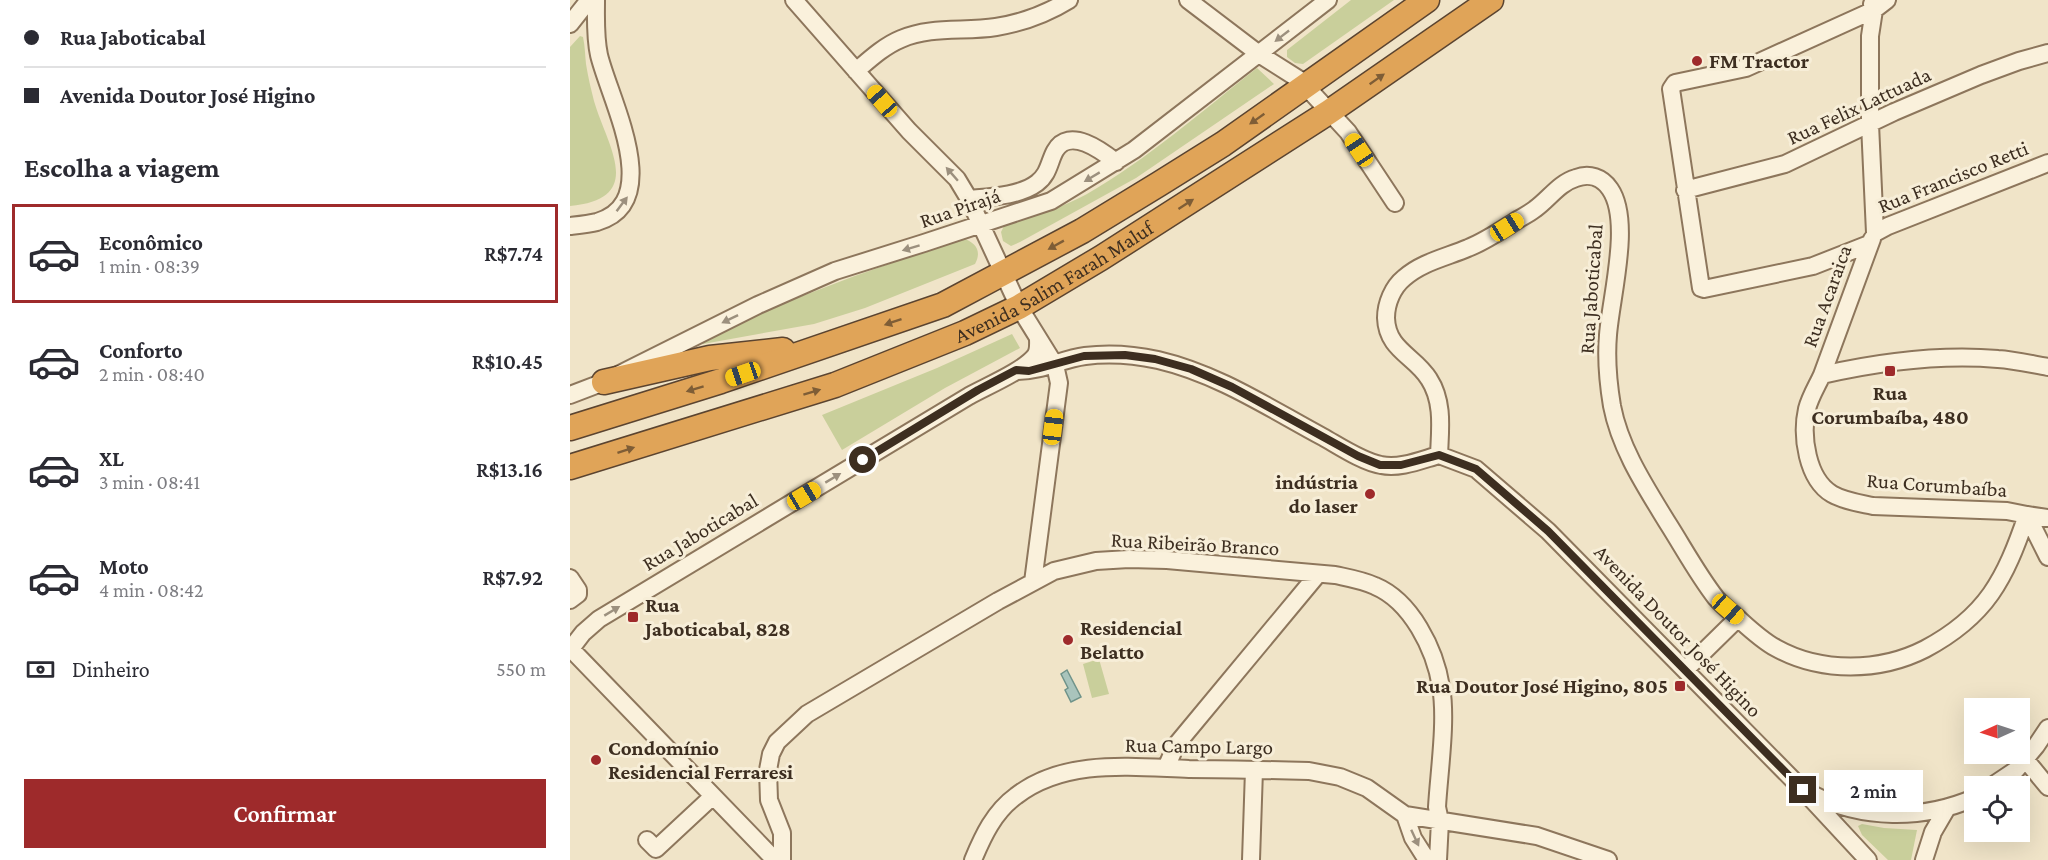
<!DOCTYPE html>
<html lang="pt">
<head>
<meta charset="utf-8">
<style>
  :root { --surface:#fff; --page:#f2f2f3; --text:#2b2b33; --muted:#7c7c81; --line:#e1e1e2; --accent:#9e2a2b }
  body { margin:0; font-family:"Crimson Pro",serif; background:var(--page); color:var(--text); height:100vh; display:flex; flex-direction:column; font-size:22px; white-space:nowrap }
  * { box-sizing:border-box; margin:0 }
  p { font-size:20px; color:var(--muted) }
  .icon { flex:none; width:33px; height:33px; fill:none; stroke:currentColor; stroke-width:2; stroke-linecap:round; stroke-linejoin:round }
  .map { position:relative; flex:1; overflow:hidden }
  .details { display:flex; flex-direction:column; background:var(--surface); width:570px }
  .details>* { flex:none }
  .top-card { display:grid; align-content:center; height:132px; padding:0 24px; background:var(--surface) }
  .needle { width:39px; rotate:267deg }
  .buttons { position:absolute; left:1394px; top:698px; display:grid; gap:12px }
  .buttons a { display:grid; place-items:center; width:66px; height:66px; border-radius:0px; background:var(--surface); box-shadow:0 6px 24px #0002; font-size:30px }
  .end { position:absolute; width:27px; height:27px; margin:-14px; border:8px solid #3d2e20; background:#fff; box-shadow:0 0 0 3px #fff }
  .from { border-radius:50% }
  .bubble { position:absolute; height:42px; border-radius:0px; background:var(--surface); box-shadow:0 6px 24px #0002; font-size:20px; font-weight:600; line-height:42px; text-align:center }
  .car { position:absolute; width:18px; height:36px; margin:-18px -9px; border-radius:8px; box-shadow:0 0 4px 2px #0007; background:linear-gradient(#f5c518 24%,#345 0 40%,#f5c518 0 76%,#345 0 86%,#f5c518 0) }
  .top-card b { display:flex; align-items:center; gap:21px; height:57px; font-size:22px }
  .top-card b+b { border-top:2px solid var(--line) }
  .top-card i { width:15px; height:15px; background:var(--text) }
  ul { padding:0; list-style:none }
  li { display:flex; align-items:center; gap:18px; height:99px; margin:0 12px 9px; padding:0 12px; border:3px solid transparent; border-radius:0px }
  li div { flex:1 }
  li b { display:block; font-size:22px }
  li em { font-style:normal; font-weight:600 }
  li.selected { border-color:var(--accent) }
  li>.icon { width:54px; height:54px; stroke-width:1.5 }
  h2 { padding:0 24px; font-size:27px; line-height:72px }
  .pay { display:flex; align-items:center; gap:15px; height:66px; padding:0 24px; font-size:22px }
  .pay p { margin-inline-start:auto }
  .action { display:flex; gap:12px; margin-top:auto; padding:12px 24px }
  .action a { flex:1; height:69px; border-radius:0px; background:var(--accent); color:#fff; font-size:24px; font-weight:600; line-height:69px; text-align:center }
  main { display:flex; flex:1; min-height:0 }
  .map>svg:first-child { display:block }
  .green { fill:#c9cf9b }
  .water { fill:#a9c4bc; stroke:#6f938a; stroke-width:1.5 }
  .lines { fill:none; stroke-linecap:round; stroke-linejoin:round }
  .minor-casing { stroke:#8d765c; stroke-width:20 }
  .highway-casing { stroke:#5b4430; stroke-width:27 }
  .minor { stroke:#faf1dc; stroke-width:16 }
  .highway { stroke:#e0a458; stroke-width:24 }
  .oneway { fill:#9c907e }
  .oneway2 { fill:#7e5d36 }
  .route { stroke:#3d2e20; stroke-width:8 }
  .poi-dot { fill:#9e2a2b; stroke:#f7eed8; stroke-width:2 }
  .labels { text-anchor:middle; stroke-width:6; stroke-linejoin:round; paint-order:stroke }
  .poi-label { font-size:21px; font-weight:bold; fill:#3d2e20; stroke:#f7eed8; text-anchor:start }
  .street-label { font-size:21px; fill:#3d2e20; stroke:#f7eed8 }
</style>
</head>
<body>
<main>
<section class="details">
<div class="top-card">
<b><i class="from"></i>Rua Jaboticabal</b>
<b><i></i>Avenida Doutor José Higino</b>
</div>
<h2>Escolha a viagem</h2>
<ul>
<li class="selected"><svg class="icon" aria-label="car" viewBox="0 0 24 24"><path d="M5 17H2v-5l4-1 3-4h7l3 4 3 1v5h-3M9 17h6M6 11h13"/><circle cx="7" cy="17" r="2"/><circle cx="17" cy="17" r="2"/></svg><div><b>Econômico</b><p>1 min · 08:39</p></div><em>R$7.74</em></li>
<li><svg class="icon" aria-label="car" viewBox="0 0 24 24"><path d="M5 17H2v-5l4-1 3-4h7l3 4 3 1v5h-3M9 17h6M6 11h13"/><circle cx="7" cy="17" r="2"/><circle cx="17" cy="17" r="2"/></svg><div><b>Conforto</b><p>2 min · 08:40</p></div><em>R$10.45</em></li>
<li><svg class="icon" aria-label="car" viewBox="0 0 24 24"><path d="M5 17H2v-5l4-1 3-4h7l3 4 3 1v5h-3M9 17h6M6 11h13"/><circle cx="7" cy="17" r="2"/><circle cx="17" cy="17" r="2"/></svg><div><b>XL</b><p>3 min · 08:41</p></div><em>R$13.16</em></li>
<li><svg class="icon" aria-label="car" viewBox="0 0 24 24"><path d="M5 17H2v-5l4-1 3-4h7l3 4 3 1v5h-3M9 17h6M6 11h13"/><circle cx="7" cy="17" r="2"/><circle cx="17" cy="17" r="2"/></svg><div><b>Moto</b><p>4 min · 08:42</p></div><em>R$7.92</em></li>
</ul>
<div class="pay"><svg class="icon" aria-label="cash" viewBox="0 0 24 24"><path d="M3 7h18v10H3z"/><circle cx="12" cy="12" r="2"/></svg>Dinheiro<p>550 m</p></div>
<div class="action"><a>Confirmar</a></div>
</section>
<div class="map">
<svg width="1478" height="860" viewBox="0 0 1478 860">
  <rect width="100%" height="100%" fill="#f0e4c8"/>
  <path class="green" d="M781,0h43l-91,64 -8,-1 -8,-6v-7z
    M10,36l3,1c2,9 2,18 3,27 2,13 5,25 8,37 13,45 53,98 -24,105v-159z
    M687,68l17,16 -138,94 -116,64 -9,4 -8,-5 -2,-9 4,-8c28,-8 57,-16 82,-30 61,-35 115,-83 170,-126z
    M393,238c13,5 19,13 12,26l-110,44 -51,16 -111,20 -2,-9 151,-58z
    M442,334l8,14 -75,40 -103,62 -20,-35 115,-47z
    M529,659l10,35 -17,4 -9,-34z
    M1292,824l22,4 33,2 -6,30h-23l-26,-25 -4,-9z"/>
  <path class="water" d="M497,670l14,27 -10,5 -6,-12 3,-2 -7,-14z"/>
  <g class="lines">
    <defs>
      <path id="minor" d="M224,0l115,131 48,48 12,20 50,108 36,58 4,18 -26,199
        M618,0l71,54 41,26 48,52 47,71
        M1302,4l2,6 -4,26v88l5,109
        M0,24l19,-24
        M286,71c14,-12 28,-25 45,-32 30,-13 63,-7 95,-12 25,-4 52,-14 73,-27
        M1115,190l100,-26 109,-52 87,-37 38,-14 29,-8
        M399,199c21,-2 51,-3 68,-16 12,-9 12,-21 18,-32 14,-25 47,0 61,11
        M0,226c9,-1 19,-2 27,-4 69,-20 12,-124 2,-167 -4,-18 -3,-36 -3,-55
        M1305,233l13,-7 160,-63
        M1299,244l-56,22 -109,23 -3,-1 -30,-199 4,-6 71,-15 128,-58 13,-10
        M1478,367c-17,-3 -34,-7 -50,-8 -59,-5 -119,3 -176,16 -5,11 -12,22 -15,34 -6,27 0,70 25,85 12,7 27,9 41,12l134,5 20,4 21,42
        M448,371c24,0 44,-12 67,-15 23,-3 50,-1 73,4 60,14 111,48 165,77 16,9 40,25 58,28 19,4 40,-5 58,-10
        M1252,375l50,-136
        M0,395l34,-13 154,-77 77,-34 89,-28 127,-42 83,-51 194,-150
        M869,455c1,-25 5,-53 -10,-76 -14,-23 -42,-29 -43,-61 0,-15 7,-31 18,-40 18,-16 43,-21 64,-30 18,-7 35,-19 51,-29 5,-3 11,-6 16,-10 14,-10 24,-26 41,-31 13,-5 26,-1 34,11 22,32 1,107 -2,146 -2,23 0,47 4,71 8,42 33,80 55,116 16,25 31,53 49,76 7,8 16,15 24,22 11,10 23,21 36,28 45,25 104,24 149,1 62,-33 80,-70 102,-134l21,3
        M869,455l37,14 72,62 255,259 65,70
        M0,578l8,12v4l-8,6
        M1,649l204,211
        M0,650l13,-17 16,-14 370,-223c18,-10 54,-25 66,-40 4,-5 3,-12 3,-18
        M1115,670l53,-52
        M1455,759l23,28
        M596,768l10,-23 142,-171
        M1422,786l24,-16 20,-24 12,-18
        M1242,794c50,26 111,26 162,4
        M835,815l132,21 71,24
        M77,840l9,9 57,-53
        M212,860v-27l-13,-33 -1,-30 3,-16 6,-12 30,-28 191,-113 56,-30 42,-10 33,-2 38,1 168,15c14,3 27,5 40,11 36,15 60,63 66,101 6,33 -2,85 -4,120l3,14 -2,39
        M403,860c10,-24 21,-48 43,-64 49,-38 116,-29 173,-27 40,0 80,1 120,2l31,6 27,11 38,27 8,23 14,22
        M681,860l3,-90
        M1354,860l9,-28 14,-24"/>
      <g id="highway">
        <path d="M34,382l106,-24 73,-8"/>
        <path d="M0,428l151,-47 222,-76 139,-74 77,-47 64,-40 204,-144"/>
        <path id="s1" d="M0,467l265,-82 130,-52 54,-26 82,-49 228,-146 162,-112"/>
      </g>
    </defs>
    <use href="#minor" class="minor-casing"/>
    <use href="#highway" class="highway-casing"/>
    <use href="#minor" class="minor"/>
    <use href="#highway" class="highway"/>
  </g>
  <defs><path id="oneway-solid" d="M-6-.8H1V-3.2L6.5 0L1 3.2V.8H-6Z" transform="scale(1.5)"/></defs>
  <g class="oneway">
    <use href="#oneway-solid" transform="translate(712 36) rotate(142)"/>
    <use href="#oneway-solid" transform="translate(382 174) rotate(-131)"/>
    <use href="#oneway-solid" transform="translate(522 177) rotate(149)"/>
    <use href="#oneway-solid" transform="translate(52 204) rotate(-53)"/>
    <use href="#oneway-solid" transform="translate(341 248) rotate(163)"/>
    <use href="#oneway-solid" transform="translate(160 319) rotate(154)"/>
    <use href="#oneway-solid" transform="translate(263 478) rotate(-31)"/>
    <use href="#oneway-solid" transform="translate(42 611) rotate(-31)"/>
    <use href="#oneway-solid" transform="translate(845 838) rotate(65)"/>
  </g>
  <g class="oneway2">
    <use href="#oneway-solid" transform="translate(807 79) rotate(-35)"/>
    <use href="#oneway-solid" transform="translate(687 119) rotate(145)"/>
    <use href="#oneway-solid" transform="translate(616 204) rotate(-33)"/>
    <use href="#oneway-solid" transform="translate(486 245) rotate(151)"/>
    <use href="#oneway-solid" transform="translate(323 322) rotate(161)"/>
    <use href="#oneway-solid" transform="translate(125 389) rotate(163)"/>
    <use href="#oneway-solid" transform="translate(242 392) rotate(-17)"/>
    <use href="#oneway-solid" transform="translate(56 450) rotate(-18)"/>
  </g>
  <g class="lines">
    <path class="route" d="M293,460l115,-70 38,-20 13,1 55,-15 41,-1 30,4 36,10 41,18 126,69 22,9h21l38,-10 37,14 72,62 255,259"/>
  </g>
  <g class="poi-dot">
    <circle cx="1127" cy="61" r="6"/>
    <rect x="1314" y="365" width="12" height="12" rx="3"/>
    <circle cx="800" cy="494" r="6"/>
    <rect x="57" y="611" width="12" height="12" rx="3"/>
    <circle cx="498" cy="640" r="6"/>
    <rect x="1104" y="680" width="12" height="12" rx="3"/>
    <circle cx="26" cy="760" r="6"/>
  </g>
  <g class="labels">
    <g class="poi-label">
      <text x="1139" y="68">FM Tractor</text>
      <text x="1320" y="400" text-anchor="middle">Rua<tspan x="1320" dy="24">Corumbaíba, 480</tspan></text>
      <text x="788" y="489" text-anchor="end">indústria<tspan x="788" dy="24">do laser</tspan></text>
      <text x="75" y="612">Rua<tspan x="75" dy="24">Jaboticabal, 828</tspan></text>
      <text x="510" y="635">Residencial<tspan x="510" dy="24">Belatto</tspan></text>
      <text x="1098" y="693" text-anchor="end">Rua Doutor José Higino, 805</text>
      <text x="38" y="755">Condomínio<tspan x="38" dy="24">Residencial Ferraresi</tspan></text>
    </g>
    <g class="street-label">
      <text transform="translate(1289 106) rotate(-25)" y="7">Rua Felix Lattuada</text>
      <text transform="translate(1383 177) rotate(-22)" y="7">Rua Francisco Retti</text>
      <text transform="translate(390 208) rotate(-19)" y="7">Rua Pirajá</text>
      <text dy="7" stroke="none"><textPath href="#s1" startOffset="520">Avenida Salim Farah Maluf</textPath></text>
      <text transform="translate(1021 289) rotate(-86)" y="7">Rua Jaboticabal</text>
      <text transform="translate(1257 296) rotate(-70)" y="7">Rua Acaraica</text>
      <text transform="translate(1367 485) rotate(4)" y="7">Rua Corumbaíba</text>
      <text transform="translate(130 532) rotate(-31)" y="7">Rua Jaboticabal</text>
      <text transform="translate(625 544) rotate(3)" y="7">Rua Ribeirão Branco</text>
      <text transform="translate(1108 631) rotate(46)" y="7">Avenida Doutor José Higino</text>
      <text transform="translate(629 746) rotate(1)" y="7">Rua Campo Largo</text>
    </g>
  </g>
</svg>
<div class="buttons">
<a><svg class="needle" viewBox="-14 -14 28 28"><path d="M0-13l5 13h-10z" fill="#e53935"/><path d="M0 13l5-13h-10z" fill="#7c7c81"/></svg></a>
<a><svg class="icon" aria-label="locate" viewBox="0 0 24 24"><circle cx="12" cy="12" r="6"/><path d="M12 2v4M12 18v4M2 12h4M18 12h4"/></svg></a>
</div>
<i class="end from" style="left:293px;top:460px"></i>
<i class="end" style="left:1233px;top:790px"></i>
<div class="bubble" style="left:1254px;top:770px;width:99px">2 min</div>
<i class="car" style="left:312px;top:101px;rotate:319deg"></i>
<i class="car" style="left:789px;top:150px;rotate:326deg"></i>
<i class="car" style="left:937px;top:227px;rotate:58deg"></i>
<i class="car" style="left:173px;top:374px;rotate:251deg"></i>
<i class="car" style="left:483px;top:427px;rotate:7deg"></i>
<i class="car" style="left:234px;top:496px;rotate:59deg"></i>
<i class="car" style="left:1158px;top:609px;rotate:131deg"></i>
</div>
</main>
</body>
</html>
